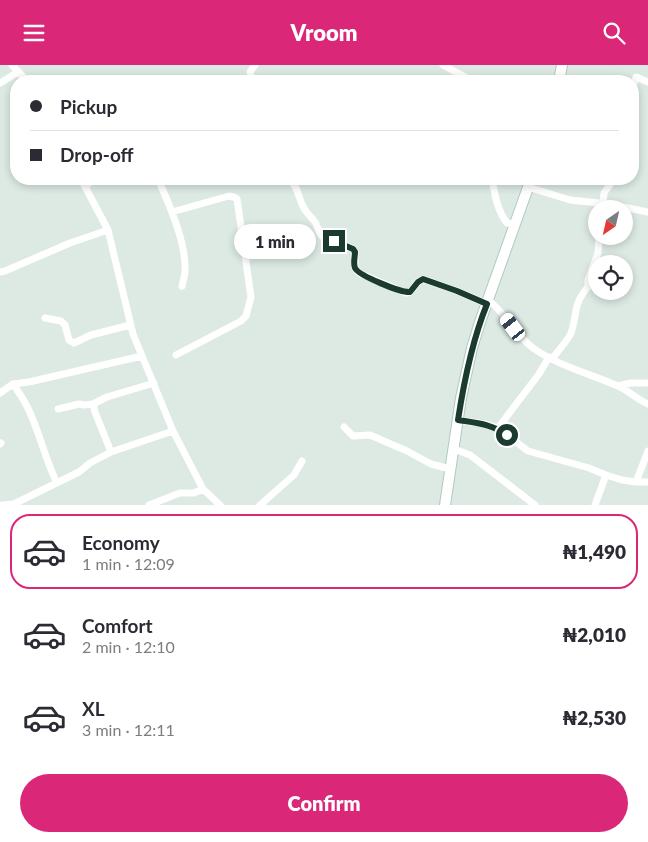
<!DOCTYPE html>
<html lang="en">
<head>
<meta charset="utf-8">
<style>
  :root { --surface:#fff; --page:#f7f7f7; --text:#2b2b33; --muted:#7c7c81; --line:#e1e1e2; --accent:#db2777 }
  body { margin:0; font-family:Lato,sans-serif; background:var(--page); color:var(--text); height:100vh; display:flex; flex-direction:column; font-size:19px; white-space:nowrap }
  * { box-sizing:border-box; margin:0 }
  p { font-size:16px; color:var(--muted) }
  .icon { flex:none; width:28px; height:28px; fill:none; stroke:currentColor; stroke-width:2; stroke-linecap:round; stroke-linejoin:round }
  .map { position:relative; height:440px; overflow:hidden }
  .drawer { display:flex; flex-direction:column; background:var(--surface); flex:1 }
  .drawer>* { flex:none }
  .guide { position:absolute; left:10px; top:10px; width:629px; height:110px; border-radius:20px; box-shadow:0 2px 8px #0003; display:grid; align-content:center; height:110px; padding:0 20px; background:var(--surface) }
  .needle { width:32px; rotate:214deg }
  .tools { position:absolute; left:588px; top:135px; display:grid; gap:10px }
  .tools a { display:grid; place-items:center; width:45px; height:45px; border-radius:50%; background:var(--surface); box-shadow:0 2px 8px #0003; font-size:25px }
  .end { position:absolute; width:22px; height:22px; margin:-11px; border:6px solid #1c3b30; background:#fff; box-shadow:0 0 0 2px #fff }
  .from { border-radius:50% }
  .bubble { position:absolute; height:35px; border-radius:18px; background:var(--surface); box-shadow:0 2px 8px #0003; font-size:16px; font-weight:800; line-height:35px; text-align:center }
  .car { position:absolute; width:15px; height:30px; margin:-15px -8px; border-radius:6px; box-shadow:0 0 4px 1px #0007; background:linear-gradient(#fff 24%,#345 0 40%,#fff 0 76%,#345 0 86%,#fff 0) }
  .guide b { display:flex; align-items:center; gap:18px; height:48px; font-size:19px }
  .guide b+b { border-top:1px solid var(--line) }
  .guide i { width:12px; height:12px; background:var(--text) }
  ul { padding:9px 0 0; list-style:none }
  li { display:flex; align-items:center; gap:15px; height:75px; margin:0 10px 8px; padding:0 10px; border:2px solid transparent; border-radius:20px }
  li div { flex:1 }
  li b { display:block; font-size:19px }
  li em { font-style:normal; font-weight:800 }
  li.on { border-color:var(--accent) }
  li>.icon { width:45px; height:45px; stroke-width:1.5 }
  .action { display:flex; gap:10px; margin-top:auto; padding:10px 20px }
  .action a { flex:1; height:58px; border-radius:30px; background:var(--accent); color:#fff; font-size:20px; font-weight:800; line-height:58px; text-align:center }
  header { display:flex; justify-content:space-between; align-items:center; height:65px; padding:0 20px; background:var(--accent); color:#fff; font-size:22px; font-weight:800 }
  .map>svg:first-child { display:block }
  .lines { fill:none; stroke-linecap:round; stroke-linejoin:round }
  .secondary-casing { stroke:#aecbbe; stroke-width:12 }
  .minor { stroke:#fff; stroke-width:7 }
  .secondary { stroke:#fff; stroke-width:10 }
  .route { stroke:#1c3b30; stroke-width:6 }
</style>
</head>
<body>
<header><svg class="icon" aria-label="menu" viewBox="0 0 24 24"><path d="M4 6h16M4 12h16M4 18h16"/></svg>Vroom<svg class="icon" aria-label="search" viewBox="0 0 24 24"><circle cx="10" cy="10" r="6"/><path d="M15 15l6 6"/></svg></header>
<div class="map">
<svg width="648" height="440" viewBox="0 0 648 440">
  <rect width="100%" height="100%" fill="#dceae3"/>
  <g class="lines">
    <defs>
      <path id="secondary" d="M559,16l3,-16
        M445,440l16,-107 11,-50 8,-26 51,-143"/>
    </defs>
    <use href="#secondary" class="secondary-casing"/>
    <path class="minor" d="M12,0l15,16
      M255,0l-5,7 1,6 5,3
      M443,0l29,16
      M0,18l18,-11
      M632,25l4,-13 12,5
      M81,114l27,51 25,104 40,97 30,58 17,16
      M158,114c11,25 28,63 27,91 0,6 -2,11 -3,16
      M289,114c10,8 9,20 16,31 3,4 7,8 10,12 3,5 3,10 7,14l31,13 2,3v16l4,5 47,20 4,-1 8,-10 5,-3 34,12 30,13
      M492,114c3,16 5,31 15,44l8,1
      M85,122l9,-8
      M528,122l42,13 39,4 39,8
      M603,139l1,-11 10,-14
      M172,147l57,-16 5,1 3,2 14,98 -5,19 -5,5 -65,34
      M0,207l5,-1 65,-28 38,-13
      M488,235c18,13 27,35 45,48 25,18 58,26 85,38 11,5 20,14 30,18
      M45,253l16,3 4,4 4,15 5,3 17,-8 39,-10
      M552,294c5,-7 17,-20 19,-26 7,-19 1,-28 17,-46v-7l10,-27 1,-17
      M13,319l16,-2 113,-26
      M618,321l13,-3h17
      M0,328l13,-9c7,10 14,20 18,31 10,23 15,46 26,68
      M93,339l2,8 16,40
      M58,344l21,-5 5,1 9,-1 14,-7 47,-14
      M458,355l27,4 13,4 41,-54 10,-17
      M344,362l9,9 17,-1 37,16 24,13 19,5
      M498,363l30,23 61,17 17,7 16,5 14,2 12,-31
      M0,379l1,-1
      M454,384l16,6 65,50
      M636,417h12
      M2,440l12,-1 65,-32 11,-9 21,-11 62,-21
      M149,440l31,-12h14l9,-4
      M260,440l34,-30 8,-14
      M595,440l11,-30"/>
    <use href="#secondary" class="secondary"/>
  </g>
  <g class="lines">
    <path class="route" d="M334,176l19,8 2,3c0,5 -2,11 0,16 4,8 47,25 55,24l8,-10 5,-3 34,12 30,13c-15,37 -23,77 -29,116 19,3 34,4 49,15"/>
  </g>
</svg>
<div class="tools">
<a><svg class="needle" viewBox="-14 -14 28 28"><path d="M0-13l5 13h-10z" fill="#e53935"/><path d="M0 13l5-13h-10z" fill="#7c7c81"/></svg></a>
<a><svg class="icon" aria-label="locate" viewBox="0 0 24 24"><circle cx="12" cy="12" r="6"/><path d="M12 2v4M12 18v4M2 12h4M18 12h4"/></svg></a>
</div>
<i class="end from" style="left:507px;top:370px"></i>
<i class="end" style="left:334px;top:176px"></i>
<div class="bubble" style="left:234px;top:159px;width:82px">1 min</div>
<i class="car" style="left:513px;top:262px;rotate:323deg"></i>
<div class="guide">
<b><i class="from"></i>Pickup</b>
<b><i></i>Drop-off</b>
</div>
</div>
<section class="drawer">
<ul>
<li class="on"><svg class="icon" aria-label="car" viewBox="0 0 24 24"><path d="M5 17H2v-5l4-1 3-4h7l3 4 3 1v5h-3M9 17h6M6 11h13"/><circle cx="7" cy="17" r="2"/><circle cx="17" cy="17" r="2"/></svg><div><b>Economy</b><p>1 min · 12:09</p></div><em>₦1,490</em></li>
<li><svg class="icon" aria-label="car" viewBox="0 0 24 24"><path d="M5 17H2v-5l4-1 3-4h7l3 4 3 1v5h-3M9 17h6M6 11h13"/><circle cx="7" cy="17" r="2"/><circle cx="17" cy="17" r="2"/></svg><div><b>Comfort</b><p>2 min · 12:10</p></div><em>₦2,010</em></li>
<li><svg class="icon" aria-label="car" viewBox="0 0 24 24"><path d="M5 17H2v-5l4-1 3-4h7l3 4 3 1v5h-3M9 17h6M6 11h13"/><circle cx="7" cy="17" r="2"/><circle cx="17" cy="17" r="2"/></svg><div><b>XL</b><p>3 min · 12:11</p></div><em>₦2,530</em></li>
</ul>
<div class="action"><a>Confirm</a></div>
</section>
</body>
</html>
